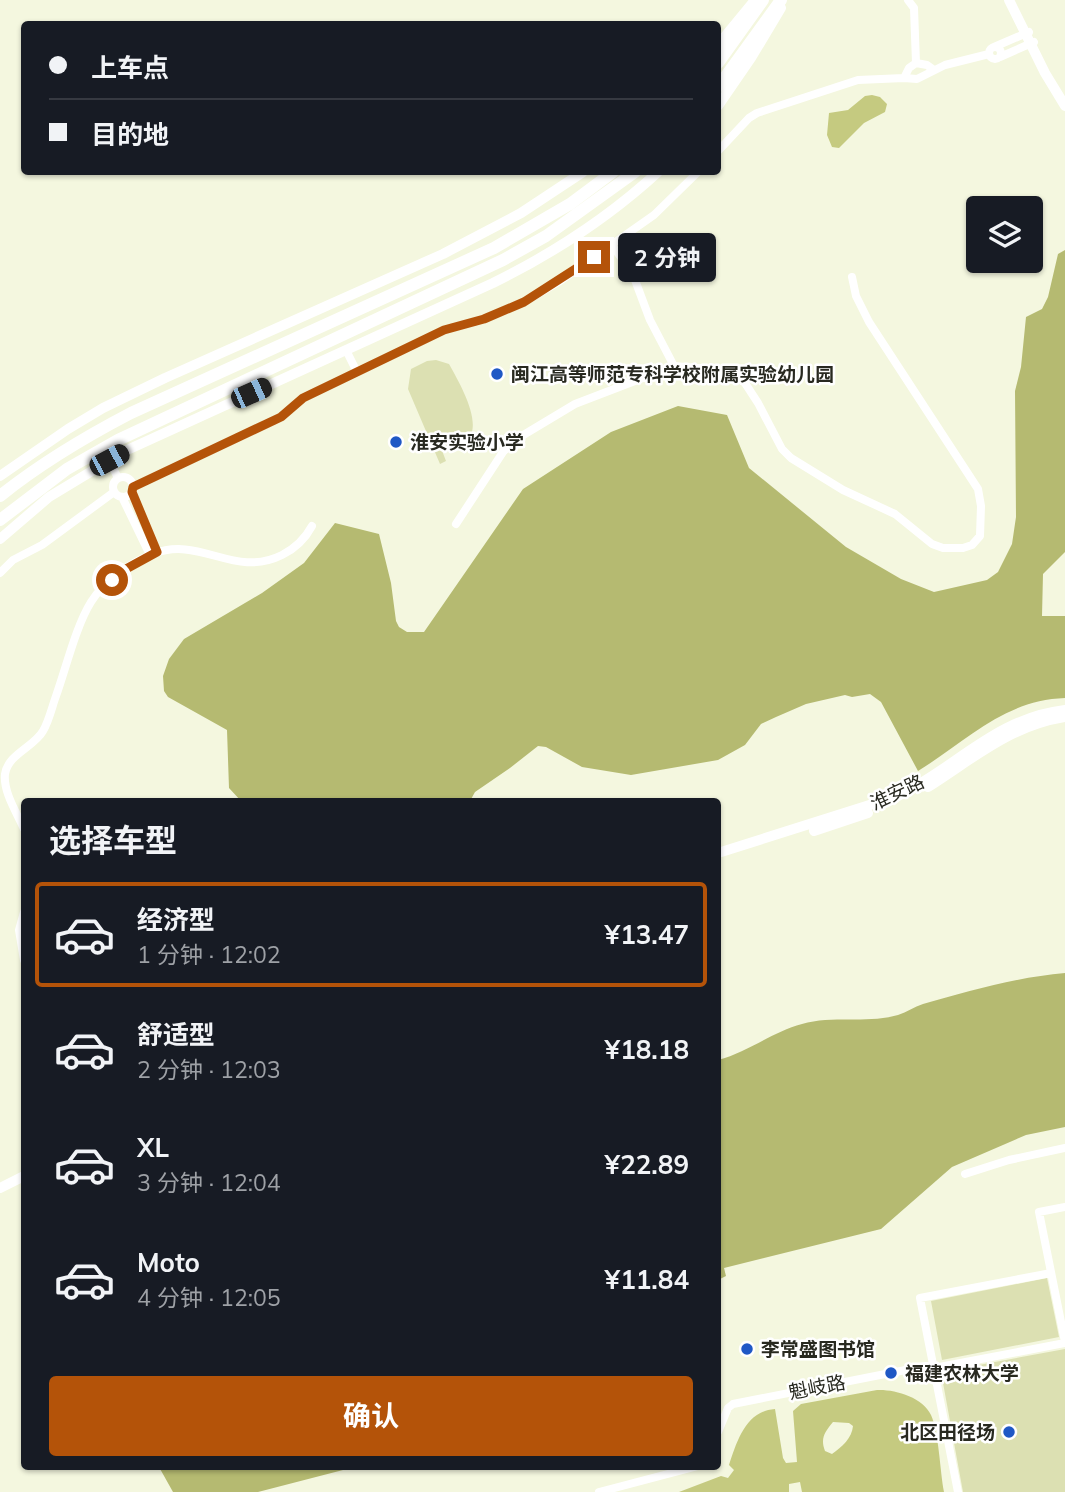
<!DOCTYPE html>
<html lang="zh">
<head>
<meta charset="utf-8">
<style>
  :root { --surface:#171b24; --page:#20242c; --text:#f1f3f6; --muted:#9ea1a6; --line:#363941; --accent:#b45309 }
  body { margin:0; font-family:Mulish,"Noto Sans SC",sans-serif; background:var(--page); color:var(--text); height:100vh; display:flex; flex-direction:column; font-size:26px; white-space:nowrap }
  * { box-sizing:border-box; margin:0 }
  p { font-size:23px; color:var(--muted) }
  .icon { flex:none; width:38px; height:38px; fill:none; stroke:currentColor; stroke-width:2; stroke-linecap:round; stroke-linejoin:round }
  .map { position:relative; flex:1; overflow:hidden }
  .details { position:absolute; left:21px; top:798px; width:700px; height:672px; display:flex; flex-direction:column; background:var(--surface); border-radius:7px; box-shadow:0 2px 5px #0004 }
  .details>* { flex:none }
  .hud { position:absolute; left:21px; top:21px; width:700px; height:154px; border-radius:7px; box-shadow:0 2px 5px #0004; display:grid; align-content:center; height:154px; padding:0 28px; background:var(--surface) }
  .buttons { position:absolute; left:966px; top:196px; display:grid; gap:14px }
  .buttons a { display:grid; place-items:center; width:77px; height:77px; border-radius:7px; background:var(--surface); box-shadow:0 2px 5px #0004; font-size:35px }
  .end { position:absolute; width:32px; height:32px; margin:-16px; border:9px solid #b45309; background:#fff; box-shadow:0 0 0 4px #fff }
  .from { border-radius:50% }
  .bubble { position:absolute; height:49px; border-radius:7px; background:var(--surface); box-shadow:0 2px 5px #0004; font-size:23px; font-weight:700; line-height:49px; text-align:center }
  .car { position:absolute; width:21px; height:42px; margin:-21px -10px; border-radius:9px; box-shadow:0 0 5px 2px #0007; background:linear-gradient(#222 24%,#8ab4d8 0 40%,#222 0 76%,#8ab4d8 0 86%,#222 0) }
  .hud b { display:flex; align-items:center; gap:24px; height:66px; font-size:26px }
  .hud b+b { border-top:2px solid var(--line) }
  .hud i { width:18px; height:18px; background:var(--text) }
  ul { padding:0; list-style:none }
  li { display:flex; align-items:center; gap:21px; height:105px; margin:0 14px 10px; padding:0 14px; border:4px solid transparent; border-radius:7px }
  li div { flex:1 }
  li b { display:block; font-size:26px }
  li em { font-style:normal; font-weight:700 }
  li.selected { border-color:var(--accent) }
  li>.icon { width:63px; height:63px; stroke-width:1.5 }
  h2 { padding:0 28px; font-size:32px; line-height:84px }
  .action { display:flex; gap:14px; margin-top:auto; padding:14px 28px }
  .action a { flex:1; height:80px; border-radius:7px; background:var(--accent); color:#fff; font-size:28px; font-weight:700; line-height:80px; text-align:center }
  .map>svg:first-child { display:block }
  .green { fill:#dce0b2 }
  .forest { fill:#b5ba71 }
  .water { fill:#c5ca80; fill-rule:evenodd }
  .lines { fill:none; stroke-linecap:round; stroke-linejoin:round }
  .minor { stroke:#fff; stroke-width:8 }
  .major { stroke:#fff; stroke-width:10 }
  .highway { stroke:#fff; stroke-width:12 }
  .route { stroke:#b45309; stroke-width:9 }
  .poi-dot { fill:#1f58c5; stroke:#fff; stroke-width:2.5 }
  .labels { text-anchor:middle; stroke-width:5; stroke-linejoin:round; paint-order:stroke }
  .poi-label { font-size:19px; font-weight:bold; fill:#282920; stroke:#fff; text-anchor:start }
  .street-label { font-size:19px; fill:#282920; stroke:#fff }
</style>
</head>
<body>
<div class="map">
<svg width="1065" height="1492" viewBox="0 0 1065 1492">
  <rect width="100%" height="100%" fill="#f4f7df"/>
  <path class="green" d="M436,360l13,4c15,27 49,85 -8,84l5,13 -6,3 -32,-75 3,-20 16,-8z
    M1047,1278l12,59 -117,23 -11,-59z
    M1065,1349v143h-102l-22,-120z"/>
  <path class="forest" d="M1065,250v302l-22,22 -1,42h23v82c-61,2 -98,43 -147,73l-37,-69 -11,-8 -18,3 -7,-2 -39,9 -30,13 -15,7 -16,21 -27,15 -87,15 -49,-8 -36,-20 -8,-1 -28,22 -35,24 -5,9h-229l-12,-13 -2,-58 -59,-33 -4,-6 -1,-15 6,-17 15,-20 78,-46 42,-30 31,-40 44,11 12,49 5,38 3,6 8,5h17l99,-143 88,-57 67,-26 49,9 22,53 97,79 55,32 33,13 53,-12 11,-8 14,-28 4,-27 -1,-126 6,-24 5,-50 16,-8 6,-12 10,-43z
    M1065,973v154l-39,8 -74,32 -71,62 -157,39 2,8 -8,4v-220c30,-8 54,-28 84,-36 30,-9 64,0 96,-9 9,-3 16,-8 25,-11 45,-13 95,-27 142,-31z
    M159,1467h188l-4,3 -85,22h-85z"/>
  <path class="water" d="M872,95l8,2 7,7 -2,8 -21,11 -25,25 -7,-1 -5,-12 2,-22 19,-3 17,-14z
    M877,1390c17,-1 46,7 54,25 8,18 9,56 13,77h-142l-2,-10 -11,2v8h-110l42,-16 7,2 6,-8 -5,-5c8,-24 17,-54 46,-56l8,49 3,5 11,-1 -4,-51 8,-7zM833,1422l16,1 4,3c-1,12 -11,21 -21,28l-7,-3c-5,-13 0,-19 8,-29z"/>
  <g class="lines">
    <path class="minor" d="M908,0l6,8 2,55 11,2 7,5
      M989 53a6 6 0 1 1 12 0a6 6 0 1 1-12 0Z
      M994,47l35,-15
      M1000,57l34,-15
      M904,78l5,-10 7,-5
      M718,151l31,-33 8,-5 101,-33 46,-2 13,1 28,-14 44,-11
      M611,244l21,28 18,48 24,46
      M346,350l11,22
      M109,460l9,18
      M113 487a10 10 0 1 1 20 0a10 10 0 1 1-20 0Z
      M133,487l148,-70 22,-19 141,-68 40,-11 40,-17 36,-21 94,-66 44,-43
      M132,492l25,60
      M122,497l28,58
      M456,524l47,-72 12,-12 60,-36 99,-38 36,3 33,11 15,23 24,46 9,9 52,32 52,24 37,30 11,4h20l9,-3 8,-9 1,-30 -3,-17 -109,-167 -13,-26 -4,-19
      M0,573l13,-13 29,-15 72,-53
      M24,829c-7,-16 -21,-37 -19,-55 3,-20 29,-27 38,-43 6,-10 9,-24 13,-35 10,-28 20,-70 35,-94 13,-21 40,-40 62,-48 47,-19 81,25 129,1 14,-7 23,-16 30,-29
      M24,912l-5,18 5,30
      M965,1174l44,-14 56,-12
      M1065,1207l-26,5 26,130
      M718,1432l10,-24 5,-4 193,-38 8,2 131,-25
      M599,1492l99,-26
      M958,1492l-38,-194 131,-25"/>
    <path class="major" d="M1009,0l36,73 20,33
      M718,45l37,-45
      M718,106l33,-48 30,-50
      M0,476l68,-47 35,-21 62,-30 278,-124 78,-41 62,-41
      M0,539l49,-42 76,-46 368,-168c59,-29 116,-66 165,-111
      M928,787c46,-29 81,-61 137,-70
      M814,831l54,-18
      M718,853l180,-57c59,-29 98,-78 167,-86
      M0,1188l24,-12"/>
    <path class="highway" d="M718,63l45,-63
      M718,87l63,-87
      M0,496c41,-33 85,-59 131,-83l363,-165 76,-44 43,-32
      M0,520l67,-51 51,-29 385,-180 43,-24 89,-64"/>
  </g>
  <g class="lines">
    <path class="route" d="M112,580l14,-11 31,-17 -25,-60 1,-5 148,-70 22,-19 141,-68 40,-11 40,-17 70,-45"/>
  </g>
  <g class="poi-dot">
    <circle cx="497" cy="374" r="7"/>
    <circle cx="396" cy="442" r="7"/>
    <circle cx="747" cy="1349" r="7"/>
    <circle cx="891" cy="1373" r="7"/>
    <circle cx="1009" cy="1432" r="7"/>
  </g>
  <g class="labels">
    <g class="poi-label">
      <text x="511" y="381">闽江高等师范专科学校附属实验幼儿园</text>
      <text x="410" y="449">淮安实验小学</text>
      <text x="761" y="1356">李常盛图书馆</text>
      <text x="905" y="1380">福建农林大学</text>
      <text x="995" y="1439" text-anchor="end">北区田径场</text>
    </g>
    <g class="street-label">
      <text transform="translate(897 792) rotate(-25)" y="7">淮安路</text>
      <text transform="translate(817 1387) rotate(-11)" y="7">魁岐路</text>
    </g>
  </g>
</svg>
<div class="buttons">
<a><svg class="icon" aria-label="layers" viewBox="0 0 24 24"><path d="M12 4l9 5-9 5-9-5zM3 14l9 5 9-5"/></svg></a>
</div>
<i class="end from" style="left:112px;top:580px"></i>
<i class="end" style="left:594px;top:257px"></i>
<div class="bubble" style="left:618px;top:233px;width:98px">2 分钟</div>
<i class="car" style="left:251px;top:393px;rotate:66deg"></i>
<i class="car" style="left:109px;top:460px;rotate:62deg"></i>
<div class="hud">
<b><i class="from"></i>上车点</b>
<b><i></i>目的地</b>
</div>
<section class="details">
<h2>选择车型</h2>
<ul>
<li class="selected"><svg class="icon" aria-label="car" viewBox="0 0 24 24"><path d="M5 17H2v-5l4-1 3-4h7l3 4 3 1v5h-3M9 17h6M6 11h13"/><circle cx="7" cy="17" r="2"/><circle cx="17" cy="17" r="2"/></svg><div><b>经济型</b><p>1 分钟 · 12:02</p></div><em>¥13.47</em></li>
<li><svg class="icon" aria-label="car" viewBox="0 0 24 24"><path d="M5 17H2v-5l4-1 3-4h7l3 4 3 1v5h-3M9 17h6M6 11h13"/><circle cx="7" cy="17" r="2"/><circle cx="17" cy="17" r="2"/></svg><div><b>舒适型</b><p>2 分钟 · 12:03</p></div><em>¥18.18</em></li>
<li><svg class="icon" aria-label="car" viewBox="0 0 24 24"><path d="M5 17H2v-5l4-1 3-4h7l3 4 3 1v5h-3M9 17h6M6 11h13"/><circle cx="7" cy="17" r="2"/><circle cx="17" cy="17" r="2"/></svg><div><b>XL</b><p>3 分钟 · 12:04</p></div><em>¥22.89</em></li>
<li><svg class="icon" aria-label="car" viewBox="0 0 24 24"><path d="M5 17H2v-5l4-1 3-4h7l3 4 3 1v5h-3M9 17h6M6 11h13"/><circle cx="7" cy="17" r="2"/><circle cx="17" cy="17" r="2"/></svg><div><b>Moto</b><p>4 分钟 · 12:05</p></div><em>¥11.84</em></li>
</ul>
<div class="action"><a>确认</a></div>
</section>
</div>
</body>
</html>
